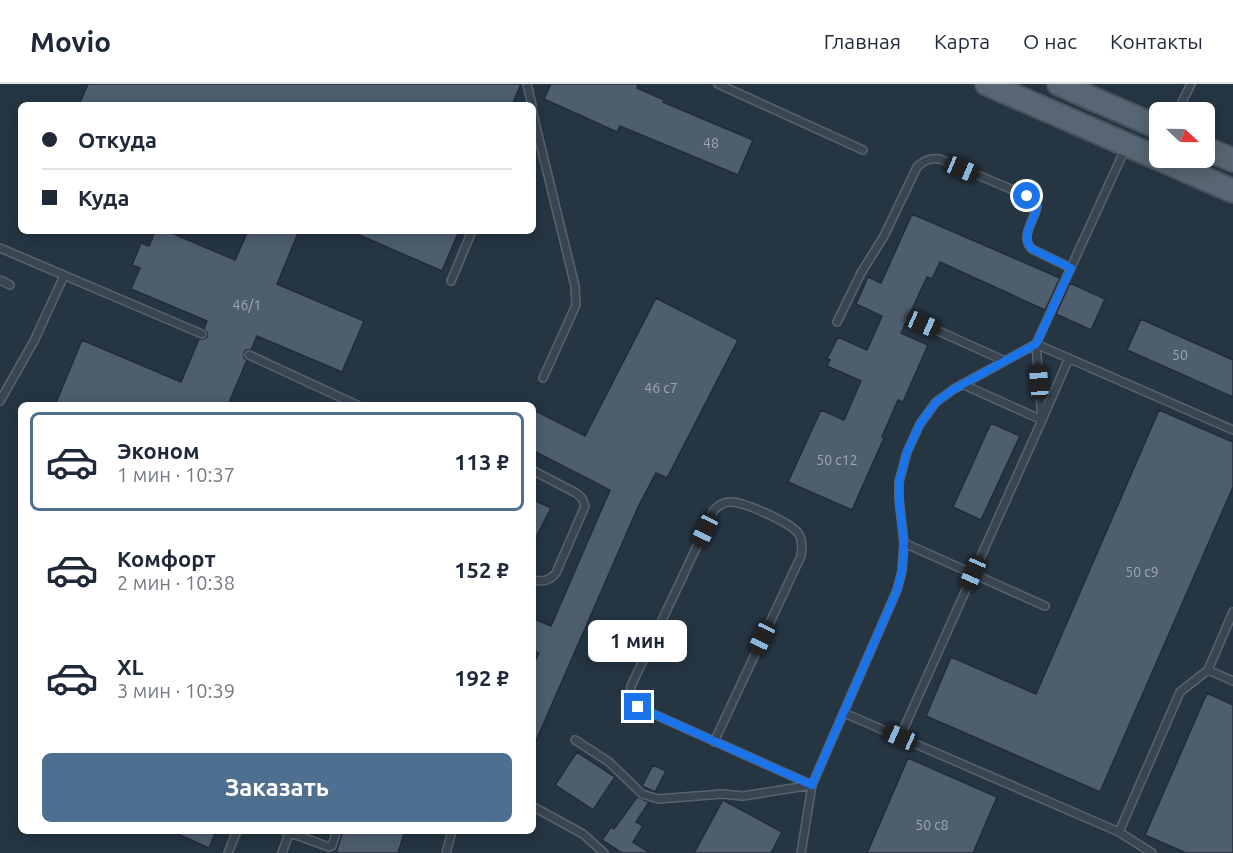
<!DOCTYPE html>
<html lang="ru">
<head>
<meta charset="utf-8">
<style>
  :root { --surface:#fff; --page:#f2f2f3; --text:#1f2937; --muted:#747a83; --line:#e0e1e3; --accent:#4f6f90 }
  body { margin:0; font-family:Ubuntu,sans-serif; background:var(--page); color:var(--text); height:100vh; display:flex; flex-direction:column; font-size:22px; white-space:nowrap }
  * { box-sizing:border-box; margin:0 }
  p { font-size:20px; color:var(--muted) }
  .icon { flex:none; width:33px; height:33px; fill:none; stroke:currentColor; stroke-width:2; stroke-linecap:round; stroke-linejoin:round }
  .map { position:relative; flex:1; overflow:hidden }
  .drawer { position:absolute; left:18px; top:318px; width:518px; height:432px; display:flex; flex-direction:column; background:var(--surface); border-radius:9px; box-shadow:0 3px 15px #0003 }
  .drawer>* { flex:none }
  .top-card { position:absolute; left:18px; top:18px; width:518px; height:132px; border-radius:9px; box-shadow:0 3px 15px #0003; display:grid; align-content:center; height:132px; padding:0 24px; background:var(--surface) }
  .needle { width:39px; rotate:112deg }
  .tools { position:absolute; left:1149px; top:18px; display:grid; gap:12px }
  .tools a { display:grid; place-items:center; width:66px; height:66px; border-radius:9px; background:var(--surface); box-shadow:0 3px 15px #0003; font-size:30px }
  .end { position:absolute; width:27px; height:27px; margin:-14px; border:8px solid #1a73e8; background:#fff; box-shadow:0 0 0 3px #fff }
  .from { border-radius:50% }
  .bubble { position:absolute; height:42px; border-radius:9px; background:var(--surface); box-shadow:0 3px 15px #0003; font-size:20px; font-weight:700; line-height:42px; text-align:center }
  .car { position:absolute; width:18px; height:36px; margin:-18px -9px; border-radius:8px; box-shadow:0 0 4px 2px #0007; background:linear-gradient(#222 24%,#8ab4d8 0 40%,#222 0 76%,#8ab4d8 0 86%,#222 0) }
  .top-card b { display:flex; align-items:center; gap:21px; height:57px; font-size:22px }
  .top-card b+b { border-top:2px solid var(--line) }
  .top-card i { width:15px; height:15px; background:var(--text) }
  ul { padding:10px 0 0; list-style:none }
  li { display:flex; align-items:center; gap:18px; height:99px; margin:0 12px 9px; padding:0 12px; border:3px solid transparent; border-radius:9px }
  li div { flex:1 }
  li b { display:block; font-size:22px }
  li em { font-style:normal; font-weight:700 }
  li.selected { border-color:var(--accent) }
  li>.icon { width:54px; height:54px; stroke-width:1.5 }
  .cta { display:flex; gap:12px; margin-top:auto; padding:12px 24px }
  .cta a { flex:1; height:69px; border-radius:9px; background:var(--accent); color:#fff; font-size:24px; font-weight:700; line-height:69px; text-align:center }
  header { display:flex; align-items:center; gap:36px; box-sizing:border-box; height:84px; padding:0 30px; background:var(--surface); border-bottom:2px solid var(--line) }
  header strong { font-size:28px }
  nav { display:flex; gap:33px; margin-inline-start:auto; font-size:21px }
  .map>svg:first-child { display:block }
  .building { fill:#4e5e6e; stroke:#202d39; stroke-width:1.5 }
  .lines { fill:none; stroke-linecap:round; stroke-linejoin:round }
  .lane-casing { stroke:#57646f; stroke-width:10 }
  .primary-casing { stroke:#46525e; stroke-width:26 }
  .lane { stroke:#394652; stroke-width:7 }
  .primary { stroke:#576672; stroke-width:22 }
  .route { stroke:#1a73e8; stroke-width:8 }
  .labels { text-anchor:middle; stroke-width:4.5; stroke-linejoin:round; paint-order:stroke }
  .number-label { font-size:14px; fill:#9ca8b4 }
</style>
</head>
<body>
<header>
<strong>Movio</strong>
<nav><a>Главная</a><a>Карта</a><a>О нас</a><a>Контакты</a></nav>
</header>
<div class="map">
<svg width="1233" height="769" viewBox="0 0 1233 769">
  <rect width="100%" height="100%" fill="#253542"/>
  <path class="building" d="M88,0h433l-9,21h-433z
    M551,0h87l-1,4 27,12 -1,2 90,38 -15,35 -118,-49 -3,6 -73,-33z
    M912,130l148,64 -15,32 -105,-48 -8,17 -5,-2 -26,56 27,12 -25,57 -5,-2 -16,37 2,1 -32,72 -64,-28 33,-72 23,10 17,-39 -34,-15 3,-6 -3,-1 11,-22 29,13 15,-34 -26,-12 12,-27 13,6z
    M155,147h12l68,29 13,-29h51l-22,53 87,37 -22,51 -85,-36 -6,14h-5l-2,3v5l3,2 -19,45h-173l27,-65 99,42 18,-43h4l4,-2v-4l-3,-4 3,-8 -76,-32 9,-21 -8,-3 9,-22 8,3z
    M350,147h109l-17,40z
    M1070,199l35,16 -14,31 -35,-16z
    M656,214l82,42 -71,138 -11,-5 -17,32 -107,245v-83l7,-14 -7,-3v-32l19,8 59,-136 -78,-40v-41l53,27z
    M1141,235l92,41v37l-106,-47z
    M1159,326l74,32v45l-133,305 -174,-76 25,-59 85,37z
    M991,339l29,13 -39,84 -28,-13z
    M532,415l19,9 -19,37z
    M1207,609l26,12v148h-47l-41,-18z
    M577,668l38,25 -22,33 -38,-25z
    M908,674l89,39 -24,56h-106z
    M653,681l13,6 -11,21 -13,-6z
    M637,713l12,5 -13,20 7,4 -10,16 17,11h-28l-20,-13 9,-13 3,2z
    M723,716l59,32 -11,21h-77z
    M171,747h45l-7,17z
    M343,747h62l-7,22h-62z"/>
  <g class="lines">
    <defs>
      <path id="lane" d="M527,0l5,21
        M718,0l145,66
        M532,26l43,176 1,19 -33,73
        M1177,28l14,-28
        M0,164l202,86
        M0,196l10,5
        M451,197l21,-50
        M837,238l24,-49 23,-37 33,-69c8,-7 12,-9 23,-8l87,37 10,10c-2,14 -18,31 -5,43l39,19
        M923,240l82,37
        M1036,260l197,86
        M249,271l108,50
        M962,300l80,36 27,-62
        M0,317l34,-60 30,-65
        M532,386l44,23 6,5 3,8 -29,67c-7,8 -13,9 -24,7
        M904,459l141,63
        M1208,586l25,11
        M844,629l275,119 61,-140 28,-22 25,-58
        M900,653l142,-317 -6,-76 90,-197
        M575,656l34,22 33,32 16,5 64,-5 21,2 69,-11
        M714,658l87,-186c1,-8 2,-16 -3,-23 -7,-10 -55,-32 -68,-31 -7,0 -11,3 -16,8l-83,176 -1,9 8,12 174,78
        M532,722l51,28 21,19
        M285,747l44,16 3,-1 5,-15
        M1119,748l33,21
        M228,769l9,-22
        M282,769l8,-22
        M446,769l6,-22
        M801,769l11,-68 85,-195 5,-19 2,-28 -5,-44v-17l8,-30 13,-28 16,-22 18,-13 82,-45"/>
      <path id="primary" d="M987,0l246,107
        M1059,0l101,44
        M1204,64l29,12"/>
    </defs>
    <use href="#lane" class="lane-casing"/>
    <use href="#primary" class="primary-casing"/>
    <use href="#lane" class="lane"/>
    <use href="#primary" class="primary"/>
  </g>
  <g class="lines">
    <path class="route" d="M638,623l174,78 85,-195 5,-20 2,-27 -5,-44v-17l8,-30 13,-28 16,-22 18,-13 82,-45 35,-76 -39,-19c-13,-12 3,-29 5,-43l-10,-10"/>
  </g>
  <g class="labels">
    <g class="number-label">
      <text x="711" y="64">48</text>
      <text x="247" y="226">46/1</text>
      <text x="1180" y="276">50</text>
      <text x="661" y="309">46 с7</text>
      <text x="837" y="381">50 с12</text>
      <text x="1142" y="493">50 с9</text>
      <text x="932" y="746">50 с8</text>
    </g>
  </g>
</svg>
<div class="tools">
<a><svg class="needle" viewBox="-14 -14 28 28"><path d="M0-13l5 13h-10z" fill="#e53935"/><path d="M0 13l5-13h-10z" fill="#747a83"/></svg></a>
</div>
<i class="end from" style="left:1027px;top:112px"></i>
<i class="end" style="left:638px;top:623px"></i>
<div class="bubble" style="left:588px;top:536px;width:99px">1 мин</div>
<i class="car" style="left:962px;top:85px;rotate:113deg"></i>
<i class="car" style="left:923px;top:240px;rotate:114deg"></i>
<i class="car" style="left:1039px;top:298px;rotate:356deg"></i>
<i class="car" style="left:705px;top:446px;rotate:205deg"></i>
<i class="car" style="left:973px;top:489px;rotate:204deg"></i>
<i class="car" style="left:762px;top:554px;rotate:205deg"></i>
<i class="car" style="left:900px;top:653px;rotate:294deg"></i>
<div class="top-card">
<b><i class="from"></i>Откуда</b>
<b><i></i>Куда</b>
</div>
<section class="drawer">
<ul>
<li class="selected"><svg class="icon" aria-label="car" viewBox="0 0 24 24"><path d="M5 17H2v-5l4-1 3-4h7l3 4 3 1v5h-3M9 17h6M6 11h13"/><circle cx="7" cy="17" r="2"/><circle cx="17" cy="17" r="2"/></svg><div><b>Эконом</b><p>1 мин · 10:37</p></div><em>113 ₽</em></li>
<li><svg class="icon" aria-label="car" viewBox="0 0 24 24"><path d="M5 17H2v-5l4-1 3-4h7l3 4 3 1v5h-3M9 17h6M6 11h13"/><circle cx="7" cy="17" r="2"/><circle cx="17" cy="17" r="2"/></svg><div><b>Комфорт</b><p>2 мин · 10:38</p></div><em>152 ₽</em></li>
<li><svg class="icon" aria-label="car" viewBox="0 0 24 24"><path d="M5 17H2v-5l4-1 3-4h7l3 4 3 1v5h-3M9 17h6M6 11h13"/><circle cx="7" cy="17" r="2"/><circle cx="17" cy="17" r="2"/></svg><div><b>XL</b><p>3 мин · 10:39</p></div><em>192 ₽</em></li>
</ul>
<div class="cta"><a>Заказать</a></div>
</section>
</div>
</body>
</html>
